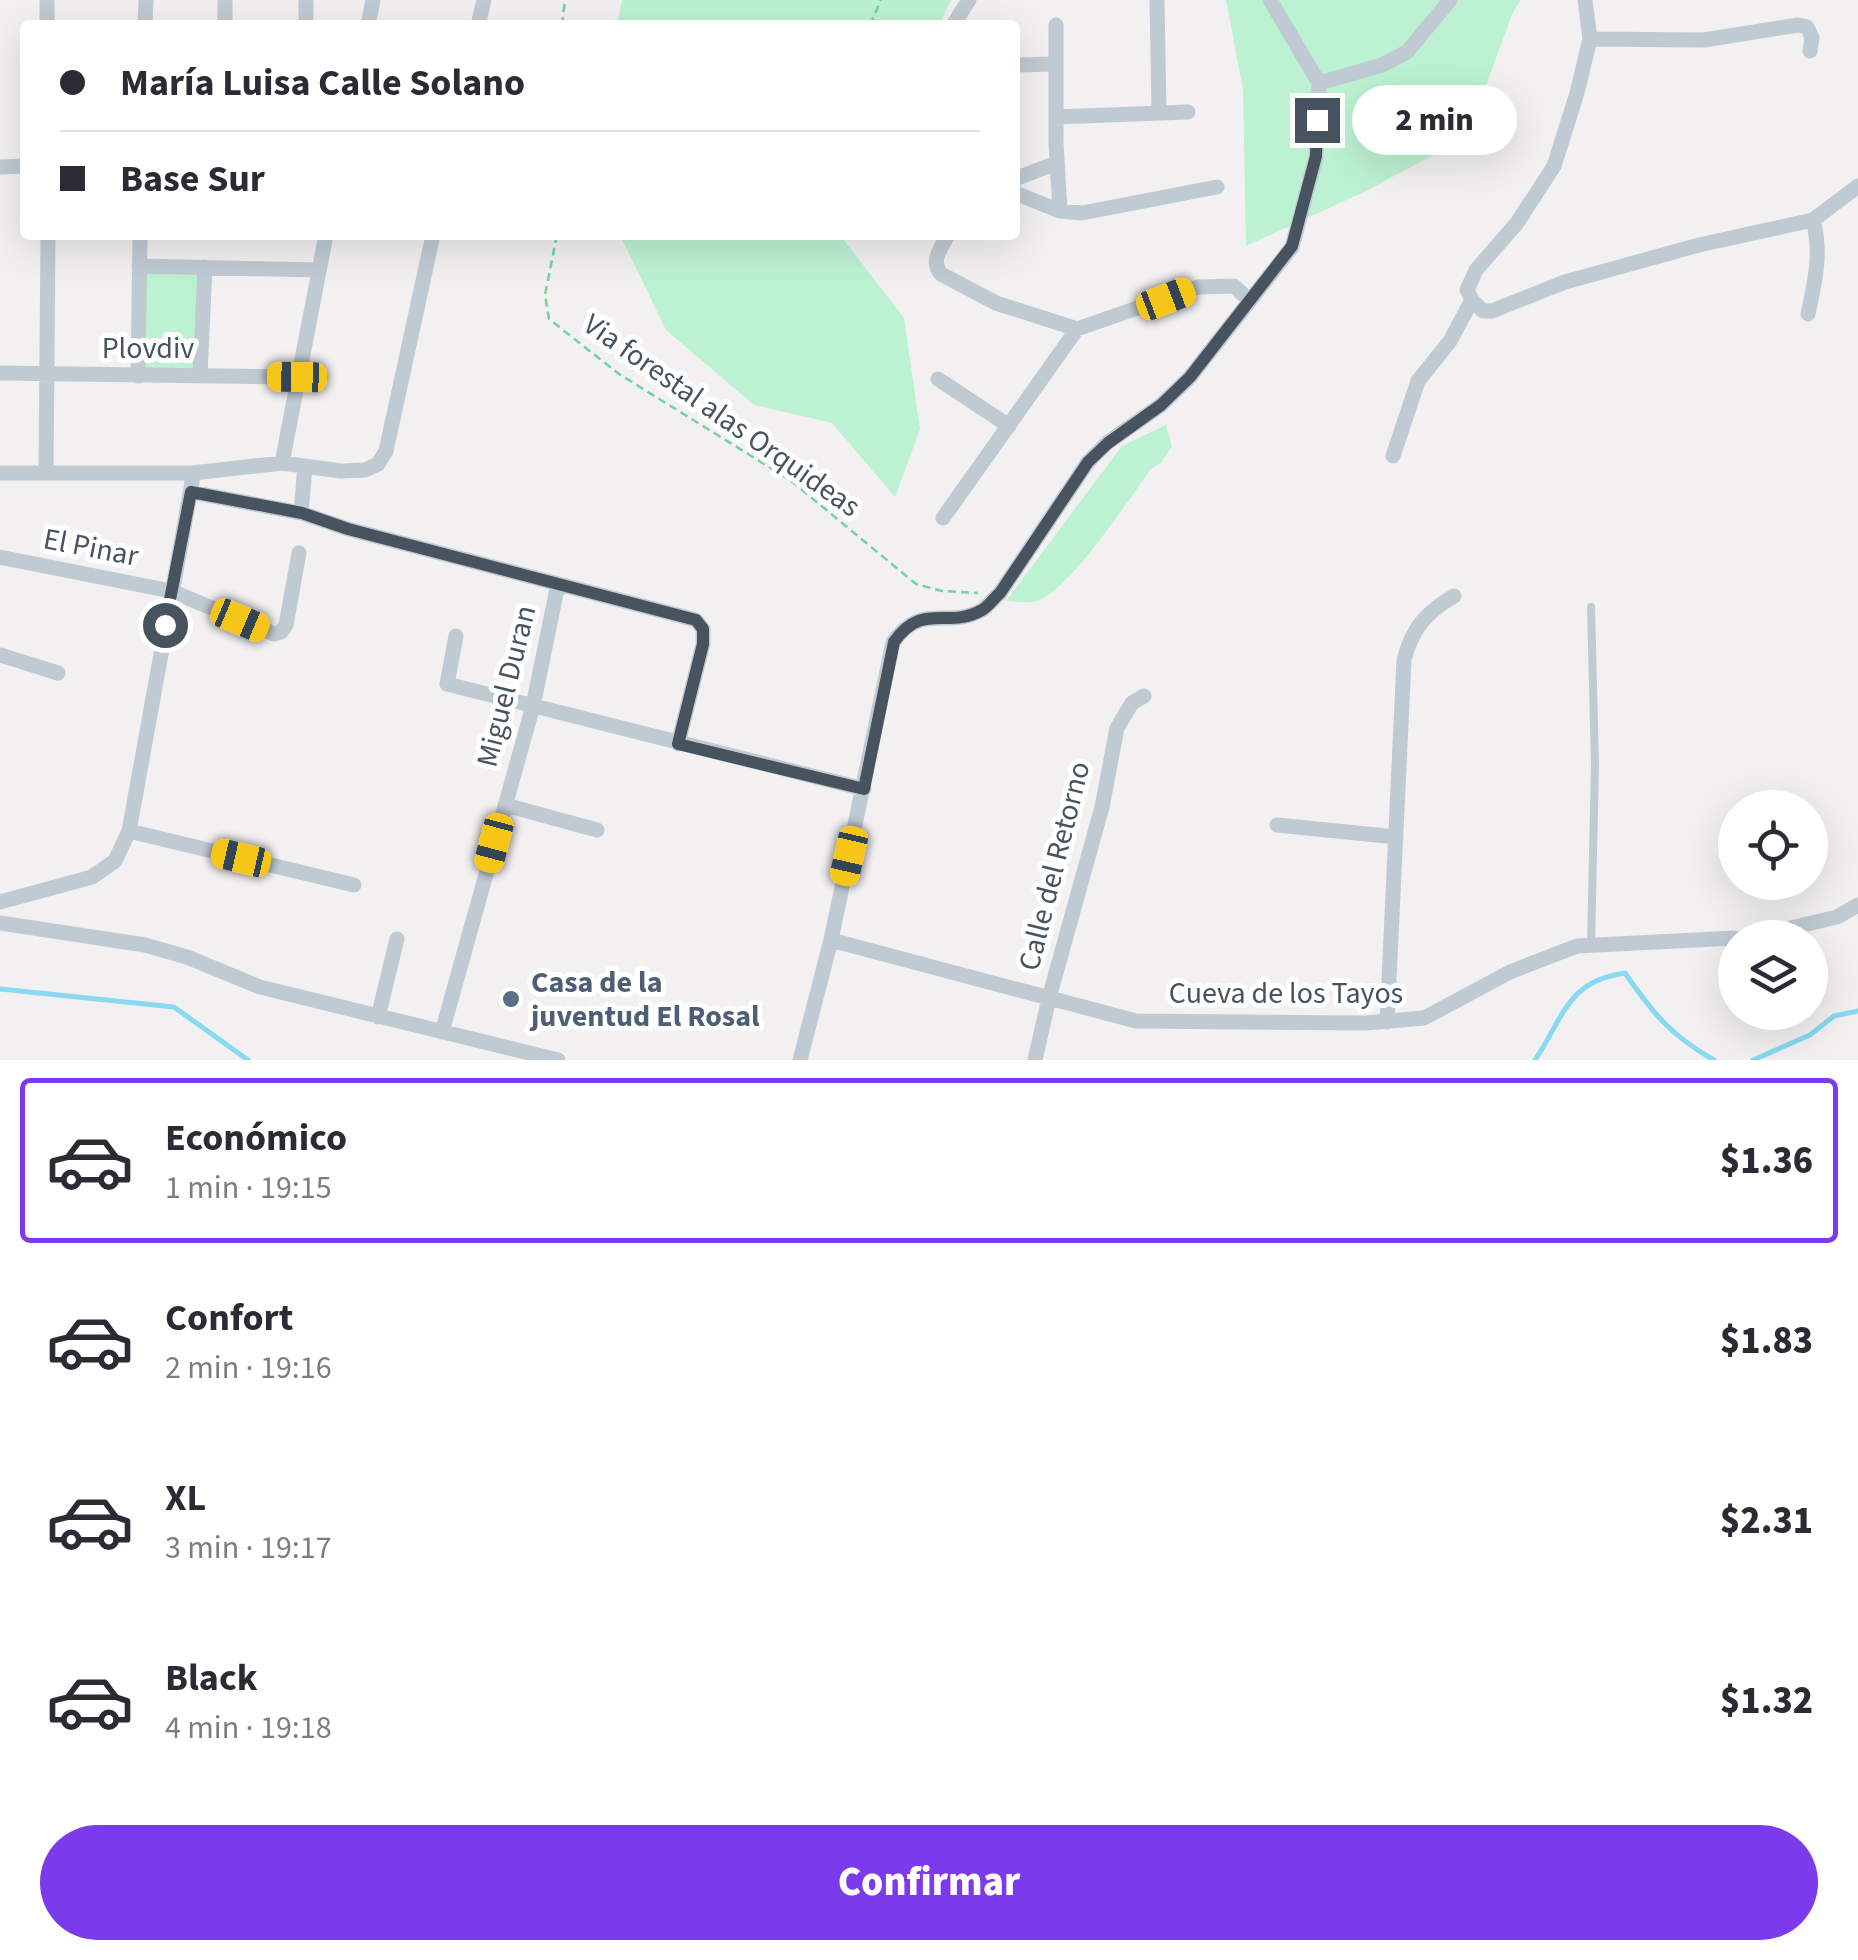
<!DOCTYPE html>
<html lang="es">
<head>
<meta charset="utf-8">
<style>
  :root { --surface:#fff; --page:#f7f7f7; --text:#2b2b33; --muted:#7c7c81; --line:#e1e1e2; --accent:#7c3aed }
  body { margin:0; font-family:"Source Sans 3",sans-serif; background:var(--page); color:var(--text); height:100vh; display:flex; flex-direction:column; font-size:38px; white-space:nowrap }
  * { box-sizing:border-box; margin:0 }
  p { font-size:32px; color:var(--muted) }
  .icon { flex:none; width:55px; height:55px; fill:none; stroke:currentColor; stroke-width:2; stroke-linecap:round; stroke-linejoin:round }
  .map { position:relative; height:1060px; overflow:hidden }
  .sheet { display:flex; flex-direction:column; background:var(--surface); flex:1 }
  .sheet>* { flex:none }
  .banner { position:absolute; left:20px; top:20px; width:1000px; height:220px; border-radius:10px; box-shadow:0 10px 40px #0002; display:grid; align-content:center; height:220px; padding:0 40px; background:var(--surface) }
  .buttons { position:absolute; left:1718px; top:790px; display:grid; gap:20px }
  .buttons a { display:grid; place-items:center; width:110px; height:110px; border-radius:50%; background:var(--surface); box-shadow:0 10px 40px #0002; font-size:50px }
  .end { position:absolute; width:45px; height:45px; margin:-22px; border:12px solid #47535e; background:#fff; box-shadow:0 0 0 5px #fff }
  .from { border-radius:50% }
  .bubble { position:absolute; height:70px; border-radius:35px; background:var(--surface); box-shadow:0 10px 40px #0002; font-size:32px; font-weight:800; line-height:70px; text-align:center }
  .car { position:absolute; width:30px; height:60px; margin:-30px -15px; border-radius:12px; box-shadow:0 0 8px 2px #0007; background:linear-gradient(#f5c518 24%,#345 0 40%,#f5c518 0 76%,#345 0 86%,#f5c518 0) }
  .banner b { display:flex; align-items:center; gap:35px; height:95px; font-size:38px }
  .banner b+b { border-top:2px solid var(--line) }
  .banner i { width:25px; height:25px; background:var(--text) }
  ul { padding:18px 0 0; list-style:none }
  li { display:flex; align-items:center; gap:30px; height:165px; margin:0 20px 15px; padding:0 20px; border:5px solid transparent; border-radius:10px }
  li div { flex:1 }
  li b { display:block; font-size:38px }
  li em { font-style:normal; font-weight:800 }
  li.selected { border-color:var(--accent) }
  li>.icon { width:90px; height:90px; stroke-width:1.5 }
  .primary-button { display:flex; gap:20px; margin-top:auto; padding:20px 40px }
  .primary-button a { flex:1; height:115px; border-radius:60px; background:var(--accent); color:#fff; font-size:40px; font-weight:800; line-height:115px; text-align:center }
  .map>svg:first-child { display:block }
  .green { fill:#bcf2d2 }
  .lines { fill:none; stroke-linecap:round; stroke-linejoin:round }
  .stream { stroke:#88d9f1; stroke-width:5 }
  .path { stroke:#73d1a4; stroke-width:2.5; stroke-dasharray:8 5; stroke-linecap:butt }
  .lane { stroke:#c0cad2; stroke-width:8 }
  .street { stroke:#c0cad2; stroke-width:15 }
  .route { stroke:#47535e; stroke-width:12 }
  .service-dot { fill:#5c6f8a; stroke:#fff; stroke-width:4 }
  .labels { text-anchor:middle; stroke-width:10; stroke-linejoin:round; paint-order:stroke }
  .street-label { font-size:30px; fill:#47535e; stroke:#fff }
  .service-label { font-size:30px; font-weight:bold; fill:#4e5e75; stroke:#fff; text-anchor:start }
</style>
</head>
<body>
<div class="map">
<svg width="1858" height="1060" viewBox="0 0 1858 1060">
  <rect width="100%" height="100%" fill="#f2f0f0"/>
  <path class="green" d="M622,0h329l-12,25h-322z
    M1226,0h295l-8,12 -46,125 -103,55 -118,54 -3,-156z
    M620,235h220l64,83 16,111 -25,68 -63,-74 -78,-18 -88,-75z
    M141,272l57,1 -4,95h-53z
    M1166,425l6,21 -10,16 -11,7c-21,29 -83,123 -114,132 -9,3 -22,0 -31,0l116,-155z"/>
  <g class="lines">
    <path class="stream" d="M0,989l174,18 74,53
      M1535,1060c29,-43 32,-79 90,-87 27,39 46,63 89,87
      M1753,1060l57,-25 24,-19 24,-5"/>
    <path class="path" d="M562,25l3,-25
      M870,25l11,-25
      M557,235l-12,60 4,24 70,55 171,106 126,104 26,7 36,2
      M803,235l11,3 14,-3"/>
    <path class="lane" d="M1591,945l4,-180 -4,-158"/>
    <path class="street" d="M47,0v25
      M225,0v25
      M1157,0l2,112
      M1585,0l5,39 -13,54 -23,73 -37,57 -41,47 -9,20 5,10 11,11h9l73,-29 134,-37 114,-25 45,-34
      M145,25l1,-25
      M306,25v-25
      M368,25l5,-25
      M478,25l6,-25
      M953,25l16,-25
      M1056,25v117l4,69
      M1590,39l114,1 94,-15 9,2 5,11 -2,13
      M1015,65l39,-1
      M1319,83l63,-18 25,-13 43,-52
      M1056,117l132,-5
      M0,167l25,-1
      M1015,179l41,-16
      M1015,193l45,18 22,2 135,-26
      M948,235c-7,13 -18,26 -7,39l55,29 81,26 121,-42 36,-1 15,14
      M139,266l178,4
      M1808,314c7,-33 14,-61 5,-94
      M0,373l297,4
      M200,375l5,-108
      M138,376l2,-141
      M938,379l71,47
      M1393,456l25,-75 32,-40 22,-41
      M282,463l44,-228
      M46,472l2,-237
      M0,473h192v10l-63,348 -14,30 -23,16 -92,25
      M192,473l90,-10 59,8 24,-1 13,-6 8,-13 47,-216
      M191,492l110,21 47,16 348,91 7,9v15l-25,100
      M301,513l4,-47
      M943,518l134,-189
      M0,557l171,34 103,43 7,-2 5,-7 13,-72
      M456,636l-9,48 417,105
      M0,655l58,18
      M505,805l92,25
      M1277,825l119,12
      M129,831l225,54
      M0,923l145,22 42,12 73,30 298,73
      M1748,938l89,-21 21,-12
      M831,940l305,81 229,2 59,-5 86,-46 67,-26 158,-8
      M378,1017l19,-78
      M1387,1022l17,-362c8,-31 21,-47 50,-64
      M442,1032l91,-326 25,-122
      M800,1060l31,-120 62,-298c30,-41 53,-12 89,-32 6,-4 12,-12 18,-17l88,-131 19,-19 54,-38 29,-28 102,-130 24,-90 3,-74 -49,-83
      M1035,1060l14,-62 53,-191 15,-79 15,-25 12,-7"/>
  </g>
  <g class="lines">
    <path class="route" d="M165,625l26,-133 111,21 46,16 348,91 7,9v15l-25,100 186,45 30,-147c29,-41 53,-12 88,-32 6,-3 12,-12 18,-17l88,-131 20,-19 53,-38 29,-28 102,-131 24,-90 1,-36"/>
  </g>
  <circle class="service-dot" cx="511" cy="999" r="10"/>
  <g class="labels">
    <g class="street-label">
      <text x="148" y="358">Plovdiv</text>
      <text transform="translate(722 415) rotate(35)" y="10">Via forestal alas Orquideas</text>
      <text transform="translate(91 547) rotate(11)" y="10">El Pinar</text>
      <text transform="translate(506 686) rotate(-76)" y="10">Miguel Duran</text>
      <text transform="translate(1054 866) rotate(-76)" y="10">Calle del Retorno</text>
      <text x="1286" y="1003">Cueva de los Tayos</text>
    </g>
    <g class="service-label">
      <text x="531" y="992">Casa de la<tspan x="531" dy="34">juventud El Rosal</tspan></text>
    </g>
  </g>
</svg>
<div class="buttons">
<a><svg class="icon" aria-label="locate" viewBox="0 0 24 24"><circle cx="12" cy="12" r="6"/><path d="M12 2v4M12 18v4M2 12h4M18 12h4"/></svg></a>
<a><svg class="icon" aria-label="layers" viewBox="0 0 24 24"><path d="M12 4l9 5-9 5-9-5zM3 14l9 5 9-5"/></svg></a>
</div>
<i class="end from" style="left:165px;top:625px"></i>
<i class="end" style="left:1317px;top:120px"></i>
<div class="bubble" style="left:1352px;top:85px;width:165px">2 min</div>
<i class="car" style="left:1166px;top:299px;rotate:69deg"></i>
<i class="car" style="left:297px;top:377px;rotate:271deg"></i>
<i class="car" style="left:240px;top:620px;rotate:113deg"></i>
<i class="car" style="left:494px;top:843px;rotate:195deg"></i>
<i class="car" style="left:849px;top:856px;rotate:193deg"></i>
<i class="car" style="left:241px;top:858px;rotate:283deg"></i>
<div class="banner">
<b><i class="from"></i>María Luisa Calle Solano</b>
<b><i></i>Base Sur</b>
</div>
</div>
<section class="sheet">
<ul>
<li class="selected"><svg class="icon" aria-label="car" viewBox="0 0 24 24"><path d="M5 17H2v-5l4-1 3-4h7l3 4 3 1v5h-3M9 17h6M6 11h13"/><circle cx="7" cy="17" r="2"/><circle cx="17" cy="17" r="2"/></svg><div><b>Económico</b><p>1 min · 19:15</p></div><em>$1.36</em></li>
<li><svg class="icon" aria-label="car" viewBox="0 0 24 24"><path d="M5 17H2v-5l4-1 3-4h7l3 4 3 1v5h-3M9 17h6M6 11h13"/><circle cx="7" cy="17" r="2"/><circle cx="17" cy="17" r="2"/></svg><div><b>Confort</b><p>2 min · 19:16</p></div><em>$1.83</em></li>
<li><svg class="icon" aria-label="car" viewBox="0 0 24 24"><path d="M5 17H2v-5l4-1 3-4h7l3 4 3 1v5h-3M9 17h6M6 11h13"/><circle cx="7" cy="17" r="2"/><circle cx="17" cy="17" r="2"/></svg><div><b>XL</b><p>3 min · 19:17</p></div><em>$2.31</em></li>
<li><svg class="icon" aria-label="car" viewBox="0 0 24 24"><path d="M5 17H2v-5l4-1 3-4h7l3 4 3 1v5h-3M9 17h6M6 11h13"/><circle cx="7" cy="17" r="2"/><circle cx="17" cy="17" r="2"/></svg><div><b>Black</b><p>4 min · 19:18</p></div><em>$1.32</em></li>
</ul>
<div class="primary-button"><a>Confirmar</a></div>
</section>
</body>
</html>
